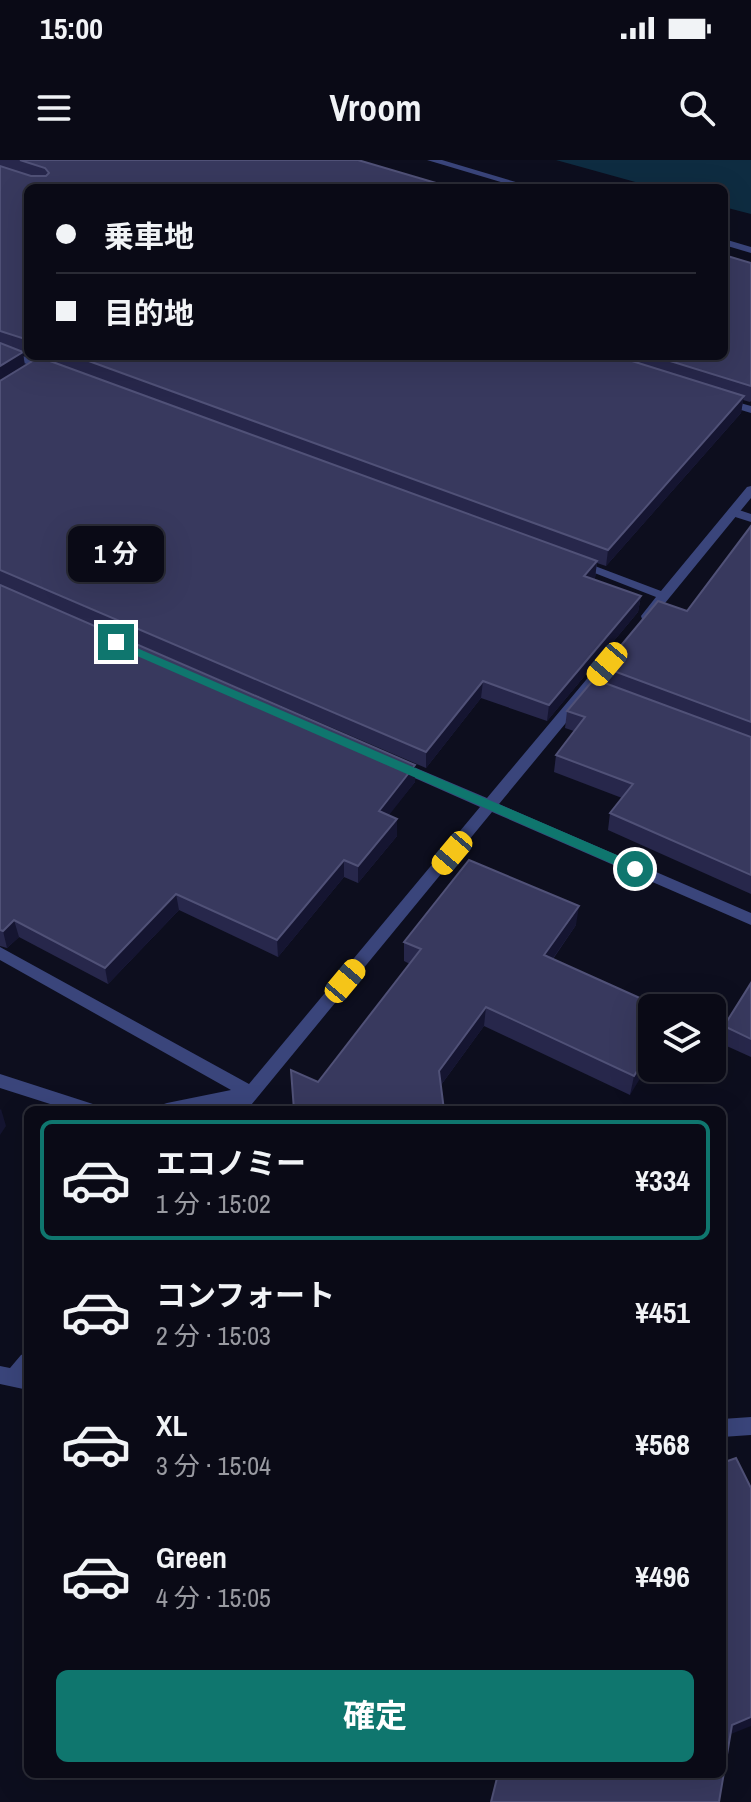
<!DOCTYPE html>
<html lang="ja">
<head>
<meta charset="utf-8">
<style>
  :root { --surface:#0a0a16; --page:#181823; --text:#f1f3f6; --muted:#999aa1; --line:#2a2b35; --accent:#0f766e }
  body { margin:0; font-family:"Archivo Narrow","Noto Sans JP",sans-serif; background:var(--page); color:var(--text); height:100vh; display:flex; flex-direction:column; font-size:30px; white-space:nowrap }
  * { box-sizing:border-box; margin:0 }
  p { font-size:26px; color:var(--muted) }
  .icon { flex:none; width:44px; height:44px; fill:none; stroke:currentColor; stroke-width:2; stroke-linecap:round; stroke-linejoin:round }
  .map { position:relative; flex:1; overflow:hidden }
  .side { position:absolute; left:24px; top:946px; width:702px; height:672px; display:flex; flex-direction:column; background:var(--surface); border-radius:12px; box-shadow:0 8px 32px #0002,0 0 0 2px var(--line) }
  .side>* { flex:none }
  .top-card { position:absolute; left:24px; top:24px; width:704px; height:176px; border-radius:12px; box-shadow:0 8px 32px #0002,0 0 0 2px var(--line); display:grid; align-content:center; height:176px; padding:0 32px; background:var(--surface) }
  .fabs { position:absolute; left:638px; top:834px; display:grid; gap:16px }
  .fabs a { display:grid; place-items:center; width:88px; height:88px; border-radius:12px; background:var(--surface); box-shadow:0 8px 32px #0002,0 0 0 2px var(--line); font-size:40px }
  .end { position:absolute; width:36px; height:36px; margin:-18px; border:10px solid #0f766e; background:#fff; box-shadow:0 0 0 4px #fff }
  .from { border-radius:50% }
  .bubble { position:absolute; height:56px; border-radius:12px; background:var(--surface); box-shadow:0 8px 32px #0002,0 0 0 2px var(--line); font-size:26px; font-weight:700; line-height:56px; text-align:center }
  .car { position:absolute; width:24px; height:48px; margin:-24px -12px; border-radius:10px; box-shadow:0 0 6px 2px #0007; background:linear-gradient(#f5c518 24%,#345 0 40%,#f5c518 0 76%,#345 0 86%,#f5c518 0) }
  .top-card b { display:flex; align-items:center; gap:28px; height:76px; font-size:30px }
  .top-card b+b { border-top:2px solid var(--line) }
  .top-card i { width:20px; height:20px; background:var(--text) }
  ul { padding:14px 0 0; list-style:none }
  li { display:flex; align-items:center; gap:24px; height:120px; margin:0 16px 12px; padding:0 16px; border:4px solid transparent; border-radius:12px }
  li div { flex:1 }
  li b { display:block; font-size:30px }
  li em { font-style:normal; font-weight:700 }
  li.current { border-color:var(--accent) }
  li>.icon { width:72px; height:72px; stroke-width:1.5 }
  .button { display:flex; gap:16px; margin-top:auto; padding:16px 32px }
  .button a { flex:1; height:92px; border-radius:12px; background:var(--accent); color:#fff; font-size:32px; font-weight:700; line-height:92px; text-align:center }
  .status { display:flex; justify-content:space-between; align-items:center; height:56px; padding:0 40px; background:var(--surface); direction:ltr }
  .status svg { height:22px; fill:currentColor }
  header { display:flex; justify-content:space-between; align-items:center; height:104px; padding:0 32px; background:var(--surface); font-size:36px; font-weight:700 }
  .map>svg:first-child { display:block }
  .water { fill:#0e2c41 }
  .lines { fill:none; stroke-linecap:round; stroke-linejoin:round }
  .service { fill:#3a457b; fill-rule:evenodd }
  .minor { fill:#3a457b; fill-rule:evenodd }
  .tertiary { fill:#3a457b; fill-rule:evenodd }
  .wall { fill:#27274b }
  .shaded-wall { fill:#151531 }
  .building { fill:#38395e; stroke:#505177; stroke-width:2 }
  .route { fill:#0f766e }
</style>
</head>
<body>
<div class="status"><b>15:00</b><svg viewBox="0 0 49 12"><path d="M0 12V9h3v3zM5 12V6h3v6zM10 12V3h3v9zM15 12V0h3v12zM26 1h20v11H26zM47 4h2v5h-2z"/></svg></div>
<header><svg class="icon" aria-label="menu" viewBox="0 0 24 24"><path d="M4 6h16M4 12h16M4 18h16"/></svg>Vroom<svg class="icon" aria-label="search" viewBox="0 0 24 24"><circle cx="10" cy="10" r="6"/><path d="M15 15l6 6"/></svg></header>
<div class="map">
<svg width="751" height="1642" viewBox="0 0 751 1642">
  <rect width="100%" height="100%" fill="#0d0e1e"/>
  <path class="water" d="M556,0h195v54l-27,-7v-19h-67z"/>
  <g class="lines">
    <path class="service" d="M733,348l18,6v8l-22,-7v-6z"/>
    <path class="minor" d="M0,188l55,19 1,2 -9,2 -47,-16z
      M722,238l29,8v7l-33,-10 -2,-2z
      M751,326v12l-99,121h-10l-1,-3 15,-19 -87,-34 6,-4 4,1 82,31 86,-104z
      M617,488l7,4 -2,3 -123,149 252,109v12l-259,-113 -245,298h-19l4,-6 -31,6h-43l3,-5 6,-2 64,-13 -231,-130v-13l249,137 231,-277 -88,-39 -2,-3 2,-3h10l85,36 125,-149z
      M0,914l96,31 3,5h-30l-69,-22z
      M28,1192v38l-28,-6v-18l10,2 11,-13z
      M751,1257v18l-29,2v-18z"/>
    <path class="tertiary" d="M427,0h15l94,28h-15z
      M724,79l27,8v6l-27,-8z"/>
  </g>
  <path class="wall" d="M0,0h358l-330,28v167l-5,-1 2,11 12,-7 -7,-2h13l-3,2 15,5 -1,-7h670l27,-93v138l-1,1 -7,-2 -2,13 -135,153 -9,-3 -2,15 -1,2 47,16 -3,16 -91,109 -66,-23 -55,70 -336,-144 325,158 -27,33 9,21 -39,47 -14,-6 -66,80 -99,-47 -71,74 -89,-47 -12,11 -7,-2z
    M751,366v368l-143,-64 2,-17 12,-15 -68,-26 2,-17 18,-24 -9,-3 2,-17 35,-29 1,-15 84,-56z
    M576,765l-23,34 109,49 -32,87 -146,-69 -43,59 -123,-3 92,-118 -6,-3v-19z
    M751,823v74l-31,-14 4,-17z"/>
  <path class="shaded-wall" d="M23,192l2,16 -25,16v-18z
    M744,236l-3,17 -135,153 2,-16z
    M597,401l-2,17 -13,15 2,-17z
    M641,436l-3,16 -91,109 2,-16z
    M483,521l-2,17 -55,70v-16z
    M415,605v17l-36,46v-17z
    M397,659v17l-39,47v-17z
    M344,700v17l-66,80 -1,-17z
    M176,734l3,16 -71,74 -3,-16z
    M579,746l-3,19 -34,49 2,-19z
    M14,760l5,17 -12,11 -4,-17z
    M486,847l-2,19 -46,63 1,-18z
    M652,887v12l-22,36 4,-19z
    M1,949l5,17 -6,9v-25z
    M751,1557v9l-25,10 6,-11z"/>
  <path class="building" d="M20,0h338l95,28h-425v152l-28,-9v-165l31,10h15l3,-3 -4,-5z
    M724,95l27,8v123l-97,-30h70z
    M0,183l23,9 -23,14z
    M75,196h541l128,40 -136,154z
    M39,197l558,204 -13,15 57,20 -92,109 -66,-24 -57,71 -426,-182v-189z
    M751,366v196l-148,-55 55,-66 29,10z
    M0,425l415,180 -36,46 18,8 -39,47 -14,-6 -67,80 -101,-46 -71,74 -91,-48 -11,11 -3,-1z
    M594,519l157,58v138l-141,-62 23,-29 -77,-29 29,-38 -18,-6z
    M469,700l110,46 -35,49 118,53h-10v39l-18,29 -148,-69 -47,64 5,39h-150l-3,-40 27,12 103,-133 -17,-7z
    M751,823v56l-27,-13z
    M736,1298l15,30v229l-19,8 -13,77h-228l7,-28h224v-311z"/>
  <path class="route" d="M116,479l524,226 2,4 -7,4 -4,-1 -519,-227v-5z"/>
</svg>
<div class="fabs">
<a><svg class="icon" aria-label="layers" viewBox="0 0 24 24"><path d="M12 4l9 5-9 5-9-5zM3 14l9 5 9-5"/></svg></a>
</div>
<i class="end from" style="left:635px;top:709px"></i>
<i class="end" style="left:116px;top:482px"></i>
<div class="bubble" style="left:68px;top:366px;width:96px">1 分</div>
<i class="car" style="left:607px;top:504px;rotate:220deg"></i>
<i class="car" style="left:452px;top:693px;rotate:220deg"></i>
<i class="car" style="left:345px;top:821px;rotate:40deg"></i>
<div class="top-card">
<b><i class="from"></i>乗車地</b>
<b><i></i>目的地</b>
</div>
<section class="side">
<ul>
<li class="current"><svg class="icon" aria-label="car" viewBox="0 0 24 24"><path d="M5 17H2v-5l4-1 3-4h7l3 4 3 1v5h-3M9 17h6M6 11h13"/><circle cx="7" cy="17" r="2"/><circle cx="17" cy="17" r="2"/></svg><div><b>エコノミー</b><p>1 分 · 15:02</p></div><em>¥334</em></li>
<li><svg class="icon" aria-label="car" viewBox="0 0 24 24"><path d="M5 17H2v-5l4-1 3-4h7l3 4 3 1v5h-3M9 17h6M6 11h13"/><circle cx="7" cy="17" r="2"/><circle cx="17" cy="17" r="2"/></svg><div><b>コンフォート</b><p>2 分 · 15:03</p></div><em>¥451</em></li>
<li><svg class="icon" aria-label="car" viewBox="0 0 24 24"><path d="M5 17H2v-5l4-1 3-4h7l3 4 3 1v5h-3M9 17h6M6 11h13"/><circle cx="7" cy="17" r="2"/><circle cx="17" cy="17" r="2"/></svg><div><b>XL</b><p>3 分 · 15:04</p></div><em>¥568</em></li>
<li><svg class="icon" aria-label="car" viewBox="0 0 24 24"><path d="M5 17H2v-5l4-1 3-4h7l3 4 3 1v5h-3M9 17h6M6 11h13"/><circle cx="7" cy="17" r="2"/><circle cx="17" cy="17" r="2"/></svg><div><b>Green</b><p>4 分 · 15:05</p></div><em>¥496</em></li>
</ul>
<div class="button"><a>確定</a></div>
</section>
</div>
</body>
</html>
